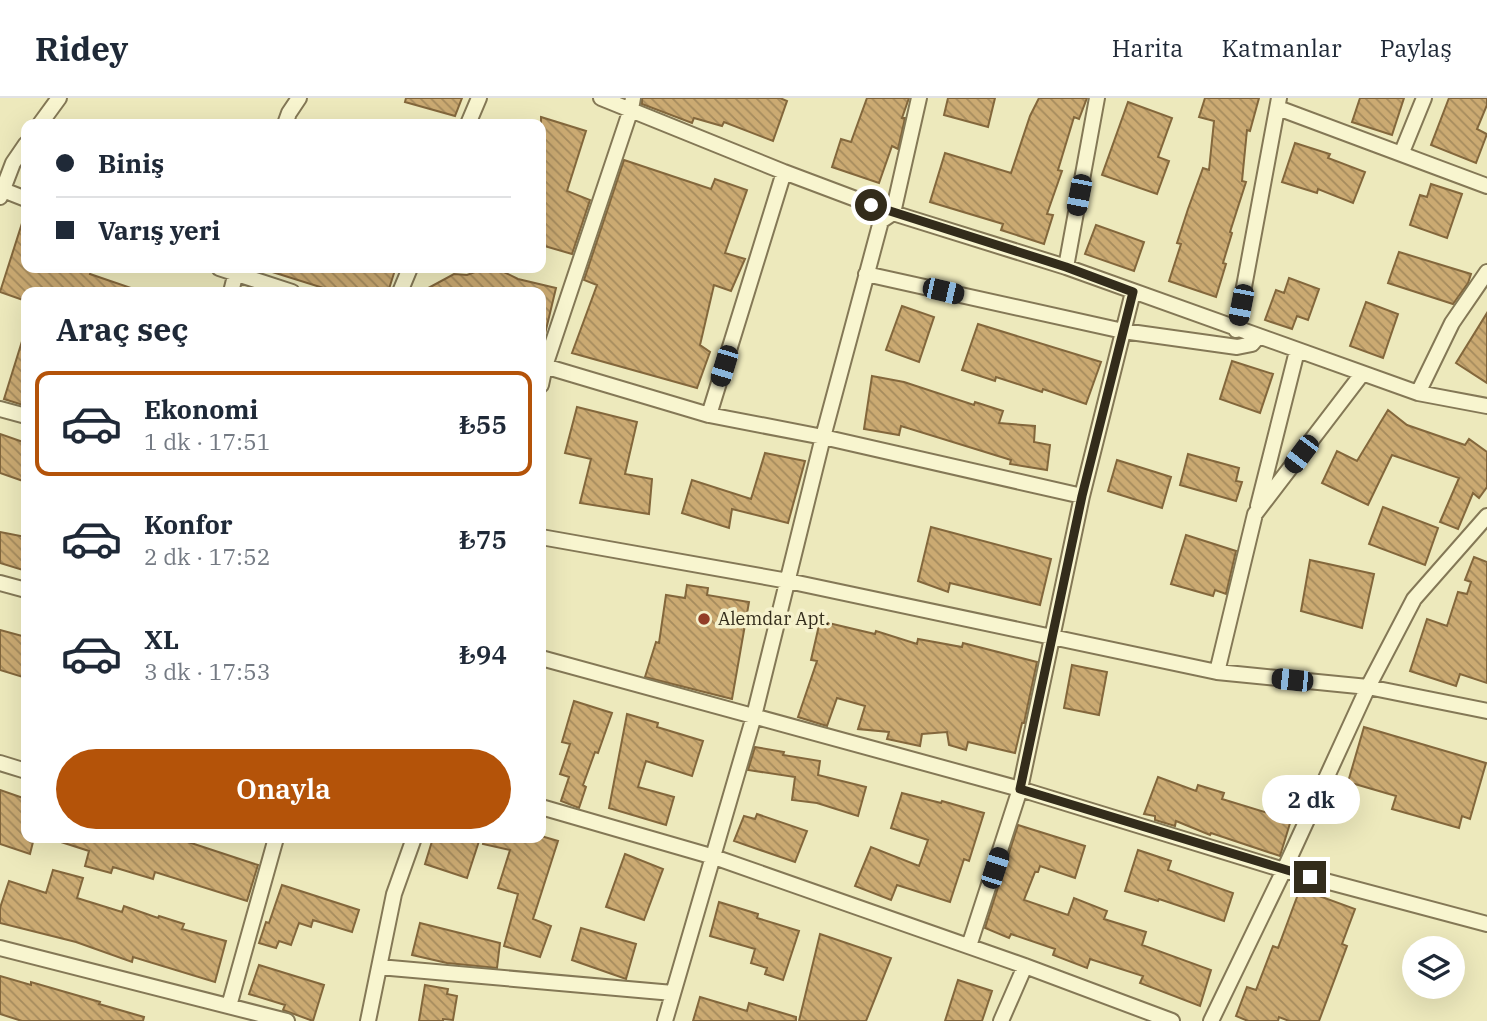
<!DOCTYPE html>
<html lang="tr">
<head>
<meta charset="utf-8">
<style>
  :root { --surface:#fff; --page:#f2f2f3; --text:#1f2937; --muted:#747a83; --line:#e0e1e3; --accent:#b45309 }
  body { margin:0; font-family:"IBM Plex Serif",serif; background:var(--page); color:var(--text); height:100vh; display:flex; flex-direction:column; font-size:26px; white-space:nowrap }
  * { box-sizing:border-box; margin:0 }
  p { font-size:23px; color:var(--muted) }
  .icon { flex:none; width:38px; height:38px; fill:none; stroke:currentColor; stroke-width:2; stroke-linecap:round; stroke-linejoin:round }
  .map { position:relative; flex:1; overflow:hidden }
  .details { position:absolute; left:21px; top:189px; width:525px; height:556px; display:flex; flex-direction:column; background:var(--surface); border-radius:14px; box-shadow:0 7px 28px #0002 }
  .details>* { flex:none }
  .top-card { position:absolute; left:21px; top:21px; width:525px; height:154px; border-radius:14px; box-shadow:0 7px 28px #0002; display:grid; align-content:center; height:154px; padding:0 35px; background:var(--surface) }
  .fabs { position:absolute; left:1402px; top:838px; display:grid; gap:14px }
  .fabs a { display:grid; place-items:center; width:63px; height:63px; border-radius:50%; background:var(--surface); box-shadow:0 7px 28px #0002; font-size:35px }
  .end { position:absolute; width:32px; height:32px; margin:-16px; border:9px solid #332c1b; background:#fff; box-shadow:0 0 0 4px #fff }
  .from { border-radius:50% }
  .bubble { position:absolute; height:49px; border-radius:24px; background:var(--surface); box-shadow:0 7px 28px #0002; font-size:23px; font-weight:600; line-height:49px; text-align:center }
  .car { position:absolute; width:21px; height:42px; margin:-21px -10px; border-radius:9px; box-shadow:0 0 5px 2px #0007; background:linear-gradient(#222 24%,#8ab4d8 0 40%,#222 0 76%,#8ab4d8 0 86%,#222 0) }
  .top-card b { display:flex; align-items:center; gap:24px; height:66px; font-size:26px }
  .top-card b+b { border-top:2px solid var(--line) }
  .top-card i { width:18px; height:18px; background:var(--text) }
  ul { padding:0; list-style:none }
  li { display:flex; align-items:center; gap:21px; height:105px; margin:0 14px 10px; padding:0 21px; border:4px solid transparent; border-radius:14px }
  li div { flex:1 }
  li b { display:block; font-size:26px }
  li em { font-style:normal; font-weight:600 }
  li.active { border-color:var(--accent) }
  li>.icon { width:63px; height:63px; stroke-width:1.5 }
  h2 { padding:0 35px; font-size:32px; line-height:84px }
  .button { display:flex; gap:14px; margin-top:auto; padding:14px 35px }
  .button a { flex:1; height:80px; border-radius:42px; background:var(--accent); color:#fff; font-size:28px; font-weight:600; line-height:80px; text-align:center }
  header { display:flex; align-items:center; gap:42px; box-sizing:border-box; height:98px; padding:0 35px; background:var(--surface); border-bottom:2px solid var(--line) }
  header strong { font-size:33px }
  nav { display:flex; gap:38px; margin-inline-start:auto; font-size:24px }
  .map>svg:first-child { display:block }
  .building { fill:url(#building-back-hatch); stroke:#83673c; stroke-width:2 }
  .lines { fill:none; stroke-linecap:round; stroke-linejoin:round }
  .minor-casing { stroke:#847856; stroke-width:18 }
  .minor { stroke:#f8f5cf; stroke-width:14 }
  .route { stroke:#332c1b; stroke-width:9 }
  .poi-dot { fill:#923d27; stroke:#f5f1cc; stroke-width:2.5 }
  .labels { text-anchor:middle; stroke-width:7; stroke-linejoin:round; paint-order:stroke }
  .poi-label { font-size:18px; fill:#332c1b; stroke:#f5f1cc; text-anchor:start }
</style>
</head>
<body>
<header>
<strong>Ridey</strong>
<nav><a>Harita</a><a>Katmanlar</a><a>Paylaş</a></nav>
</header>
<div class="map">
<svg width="1487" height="923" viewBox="0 0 1487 923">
  <defs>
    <pattern id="building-back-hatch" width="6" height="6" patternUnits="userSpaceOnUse" patternTransform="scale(1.75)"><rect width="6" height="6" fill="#cbaa72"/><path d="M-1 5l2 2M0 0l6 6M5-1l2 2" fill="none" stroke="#a58b5d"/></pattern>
  </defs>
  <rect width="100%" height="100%" fill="#ede9bc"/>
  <path class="building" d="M406,0h56l-7,18 -50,-14z
    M642,0h138l7,3 -14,40 -49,-19 -2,4 -28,-8 -2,5 -50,-19z
    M867,0h42l-7,20h3l-7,31 -6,-3 -13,37 -47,-16 9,-28 10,3z
    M948,0h47l-7,29 -44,-12z
    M1039,0h48l-8,21 -5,-2 -16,53 4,1 -15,43 6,1 -9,29 -43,-14 2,-6 -73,-22 15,-49 66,20 19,-57z
    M1205,0h54l-9,33 -3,-1 -5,51 4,1 -16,50 2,1 -9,30 3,1 -10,33 -47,-16 12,-37 -4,-1 11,-34 15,-41 6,2 5,-49 -15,-4z
    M1360,0h44l-12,37 -40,-13z
    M1449,0h38v7l-10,24 10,5 -11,29 -45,-18z
    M1128,4l44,16 -14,39 11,4 -12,33 -55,-19z
    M541,19l45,14 -19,60 23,9 -18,54 -31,-9z
    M1295,45l35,11 -2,4 37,14 -12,31 -35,-14 -1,4 -35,-11z
    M624,62l87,29 4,-10 32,11 -22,63 20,6 -14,32 -17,-6 -14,60 10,7 -13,36 -125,-35 25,-68 -13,-5z
    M1431,86l31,10 -15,44 -37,-13 10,-30 7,2z
    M24,119l2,1v50h55l10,3 -1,3 47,16 -1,2h-110v9l-26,-9z
    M1096,127l48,17 -10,29 -49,-17z
    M1399,154l72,22 -3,9 -15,21 -65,-21z
    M269,170h117l9,2 -7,22h-52l-67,-21z
    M480,172l24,2 14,7 38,9 -11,46h-4v-42h-120l33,-18 13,1z
    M1289,180l30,11 -11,31 -11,-4 -5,13 -27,-9 11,-30 8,3z
    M1366,204l32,12 -15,44 -33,-12z
    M902,208l32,11 -15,45 -33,-12z
    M1487,215v70l-31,-20z
    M978,226l123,38 -15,42 -43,-15 -1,3 -46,-15 -1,4 -33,-11z
    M23,240l3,1v67l-22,-7z
    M1232,263l41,13 -13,39 -40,-14z
    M872,278l32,6 70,23 1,-3 28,9 -4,12 36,3 -1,16 16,3 -3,25 -37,-6 1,-4 -110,-34 -2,9 -35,-6z
    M577,309l60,15 -12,52 27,5 -3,35 -69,-11 11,-44 -26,-6z
    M1388,312l19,15 58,20 4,-6 18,13v35l-8,11 -6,-5 -15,36 -18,-7 19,-44 -67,-23 -24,50 -46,-22 15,-32 20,10z
    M0,336l26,9v39l-26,-9z
    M765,355l40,8 -17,62 -56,-14 -3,19 -47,-15 10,-33 59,19z
    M1188,356l51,14 -3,13 6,1 -6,19 -56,-16z
    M1117,362l54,17 -9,31 -54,-17z
    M1383,409l55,21 -13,37 -56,-21z
    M931,429l120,32 -11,46 -90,-22 -2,9 -30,-11z
    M0,434l26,5v34l-26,-8z
    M1186,437l50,16 -10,43 -11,-4 -2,6 -42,-12z
    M1474,459l13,5v121l-27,-9 -4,12 -46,-15 17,-52 20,7 11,-34 9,2 4,-12 -6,-2z
    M1310,462l64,14 -12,54 -61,-17z
    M687,487l21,3 -1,7 42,7 -17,97 -87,-22 11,-35 3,1 7,-48 19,3z
    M820,523l55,13 1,-3 41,13 1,-5 44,8 1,-4 74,19 -13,61h-2l-7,30 -47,-11 -2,8 -17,-5 -2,-13 -25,2 -2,12 -33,-7 2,-7 -31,-3 7,-23 -28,-8 -10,28 -29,-9 19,-56 -6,-1z
    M0,532l26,7v41l-26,-8z
    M1072,567l35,7 -8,43 -35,-7z
    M574,603l38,12 -14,40 -3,-1 -12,33 3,2 -7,21 -18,-7 8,-24 -9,-3 10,-30 -8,-2z
    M627,616l31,9 -1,4 46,14 -11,35 -46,-15 -8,26 36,10 -8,28 -57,-17z
    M1364,629l122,36 -16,56 -8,-3 -3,12 -67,-19 4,-13 -48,-14z
    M755,649l29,5 -1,3 37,6 -2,14 48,12 -8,29 -41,-13 -25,-3 3,-23 -47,-7z
    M1158,679l38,14 2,-6 26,8 -2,6 69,21 -11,36 -69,-23 -1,2 -34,-14 -1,5 -20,-6v-4l-11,-2z
    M0,692l26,9v39h8l-4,16 -30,-10z
    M902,695l39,10 1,-2 42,12 -15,48 -5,-2 -14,43 -53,-17 -6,15 -36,-14 16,-39 48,19 9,-26 -37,-12z
    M757,716l50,17 -12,31 -61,-21 10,-25 11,3z
    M1018,727l67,21 -10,32 -35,-12 -2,6h-3l-11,28 44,15 6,-17 33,13 -3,8 42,13 -4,13 69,25 -11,36 -60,-23 3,-7 -53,-17 -3,9 -34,-13 2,-6 -44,-15 -2,4 -24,-10z
    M541,738l17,5 -25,78 18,7 -11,31 -36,-11 14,-52 -20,-6 12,-38 -27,-6 1,-6h57z
    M59,740h117l82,27 -11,36 -92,-29 -2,7 -40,-12 -2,6 -26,-7 4,-15 -31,-10z
    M433,740h47l-13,40 -42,-14z
    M1138,752l33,11 -3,9 65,23 -9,28 -65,-22 -1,2 -33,-10z
    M625,756l38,15 -19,51 -38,-13z
    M53,772l30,8 -6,20 45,14 2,-6 34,12 1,-2 25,8 -2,5 44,12 -11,41 -82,-25 -1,5 -56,-20 -76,-19v-15l9,-27 37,12z
    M282,787l77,25 -7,22 -39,-12 -2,7 -12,-4 -8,22 -12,-4 -3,7 -17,-5 7,-21 3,1z
    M1300,791l55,20 -13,35 5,2 -28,75h-30l-10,-4 -1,4h-30l-12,-5 11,-29 9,3 17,-44 5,2z
    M719,804l39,12 -1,4 42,13 -16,49 -18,-6 2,-6 -16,-5 4,-14 -45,-13z
    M420,825l80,20 -3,25 -50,-5 -35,-8z
    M581,830l55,16 -10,35 -54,-19z
    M820,836l71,24 -25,63h-67z
    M259,867l65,20 -11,36 -30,-11 2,-5 -36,-11z
    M0,878l31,9v-3l69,20 -1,2 45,13 -1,4h-121l-22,-7z
    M958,882l34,11 -10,30h-37z
    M425,887l23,4 -1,5 10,2 -4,24 -10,-1v2h-24z
    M700,899l47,14 2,-8 47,14v4h-103z"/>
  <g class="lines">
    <defs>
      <path id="minor" d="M601,0l183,74 109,41 173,54 352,126 69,13
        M1278,10l209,78
        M40,26l19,-26
        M285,26l4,-11 10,-15
        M468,26l11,-26
        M1402,54l22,-54
        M3,92l23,9
        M0,99l13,-34 13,-19
        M1066,169l31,-169
        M219,170l73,24
        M866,176l257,57 114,16 15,-3 6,-7
        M231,194l6,-24
        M400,194l10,-24
        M1236,232l43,-232
        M541,267l168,50 114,22 259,59
        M541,287l4,-19 86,-257 2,-11
        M1418,295l34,-70 35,-51
        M0,311l26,7
        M709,317l75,-243
        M1258,408l39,-155
        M541,439l247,44 429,91 151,15 119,24
        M0,485l26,7
        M541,560l479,131 264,81 203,54
        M1217,574l38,-158 107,-140
        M0,665l26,8
        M541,709l173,50 311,109 147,55
        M969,848l51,-157 62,-293 51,-204
        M0,850l287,73
        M379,869l294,26
        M229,908l47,-168
        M368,923l26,-127 20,-56
        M665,923l89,-305 69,-279 58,-216 12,-8 26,-115
        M1001,923l24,-55
        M1211,923l73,-151 84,-183 46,-88 73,-83"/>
    </defs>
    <use href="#minor" class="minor-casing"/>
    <use href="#minor" class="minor"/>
  </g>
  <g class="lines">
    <path class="route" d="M871,107l195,62 67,25 -51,204 -62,293 290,88"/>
  </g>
  <circle class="poi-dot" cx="704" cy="521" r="7"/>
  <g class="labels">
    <g class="poi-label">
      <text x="718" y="527">Alemdar Apt.</text>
    </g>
  </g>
</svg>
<div class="fabs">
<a><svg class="icon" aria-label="layers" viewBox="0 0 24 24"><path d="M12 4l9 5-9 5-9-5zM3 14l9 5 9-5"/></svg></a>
</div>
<i class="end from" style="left:871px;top:107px"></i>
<i class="end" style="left:1310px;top:779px"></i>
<div class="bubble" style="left:1262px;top:677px;width:98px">2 dk</div>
<i class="car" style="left:1079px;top:97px;rotate:191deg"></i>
<i class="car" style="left:943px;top:193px;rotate:103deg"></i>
<i class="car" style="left:1241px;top:207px;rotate:191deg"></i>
<i class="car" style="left:724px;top:268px;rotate:197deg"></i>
<i class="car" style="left:1301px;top:356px;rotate:217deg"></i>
<i class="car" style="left:1292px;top:582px;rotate:276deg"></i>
<i class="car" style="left:995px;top:770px;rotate:18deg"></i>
<div class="top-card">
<b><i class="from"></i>Biniş</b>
<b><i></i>Varış yeri</b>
</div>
<section class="details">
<h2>Araç seç</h2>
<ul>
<li class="active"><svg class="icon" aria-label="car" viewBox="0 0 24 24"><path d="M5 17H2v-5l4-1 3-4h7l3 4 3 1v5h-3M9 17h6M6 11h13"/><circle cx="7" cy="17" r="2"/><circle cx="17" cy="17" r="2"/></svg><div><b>Ekonomi</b><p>1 dk · 17:51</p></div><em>₺55</em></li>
<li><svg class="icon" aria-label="car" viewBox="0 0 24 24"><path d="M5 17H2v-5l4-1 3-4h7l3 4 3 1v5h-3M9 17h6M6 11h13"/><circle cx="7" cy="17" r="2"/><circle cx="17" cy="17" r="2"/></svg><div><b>Konfor</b><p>2 dk · 17:52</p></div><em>₺75</em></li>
<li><svg class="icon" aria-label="car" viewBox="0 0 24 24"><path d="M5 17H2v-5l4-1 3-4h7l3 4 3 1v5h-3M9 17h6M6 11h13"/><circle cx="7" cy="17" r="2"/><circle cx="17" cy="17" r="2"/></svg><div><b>XL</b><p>3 dk · 17:53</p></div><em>₺94</em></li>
</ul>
<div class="button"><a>Onayla</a></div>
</section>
</div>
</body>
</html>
